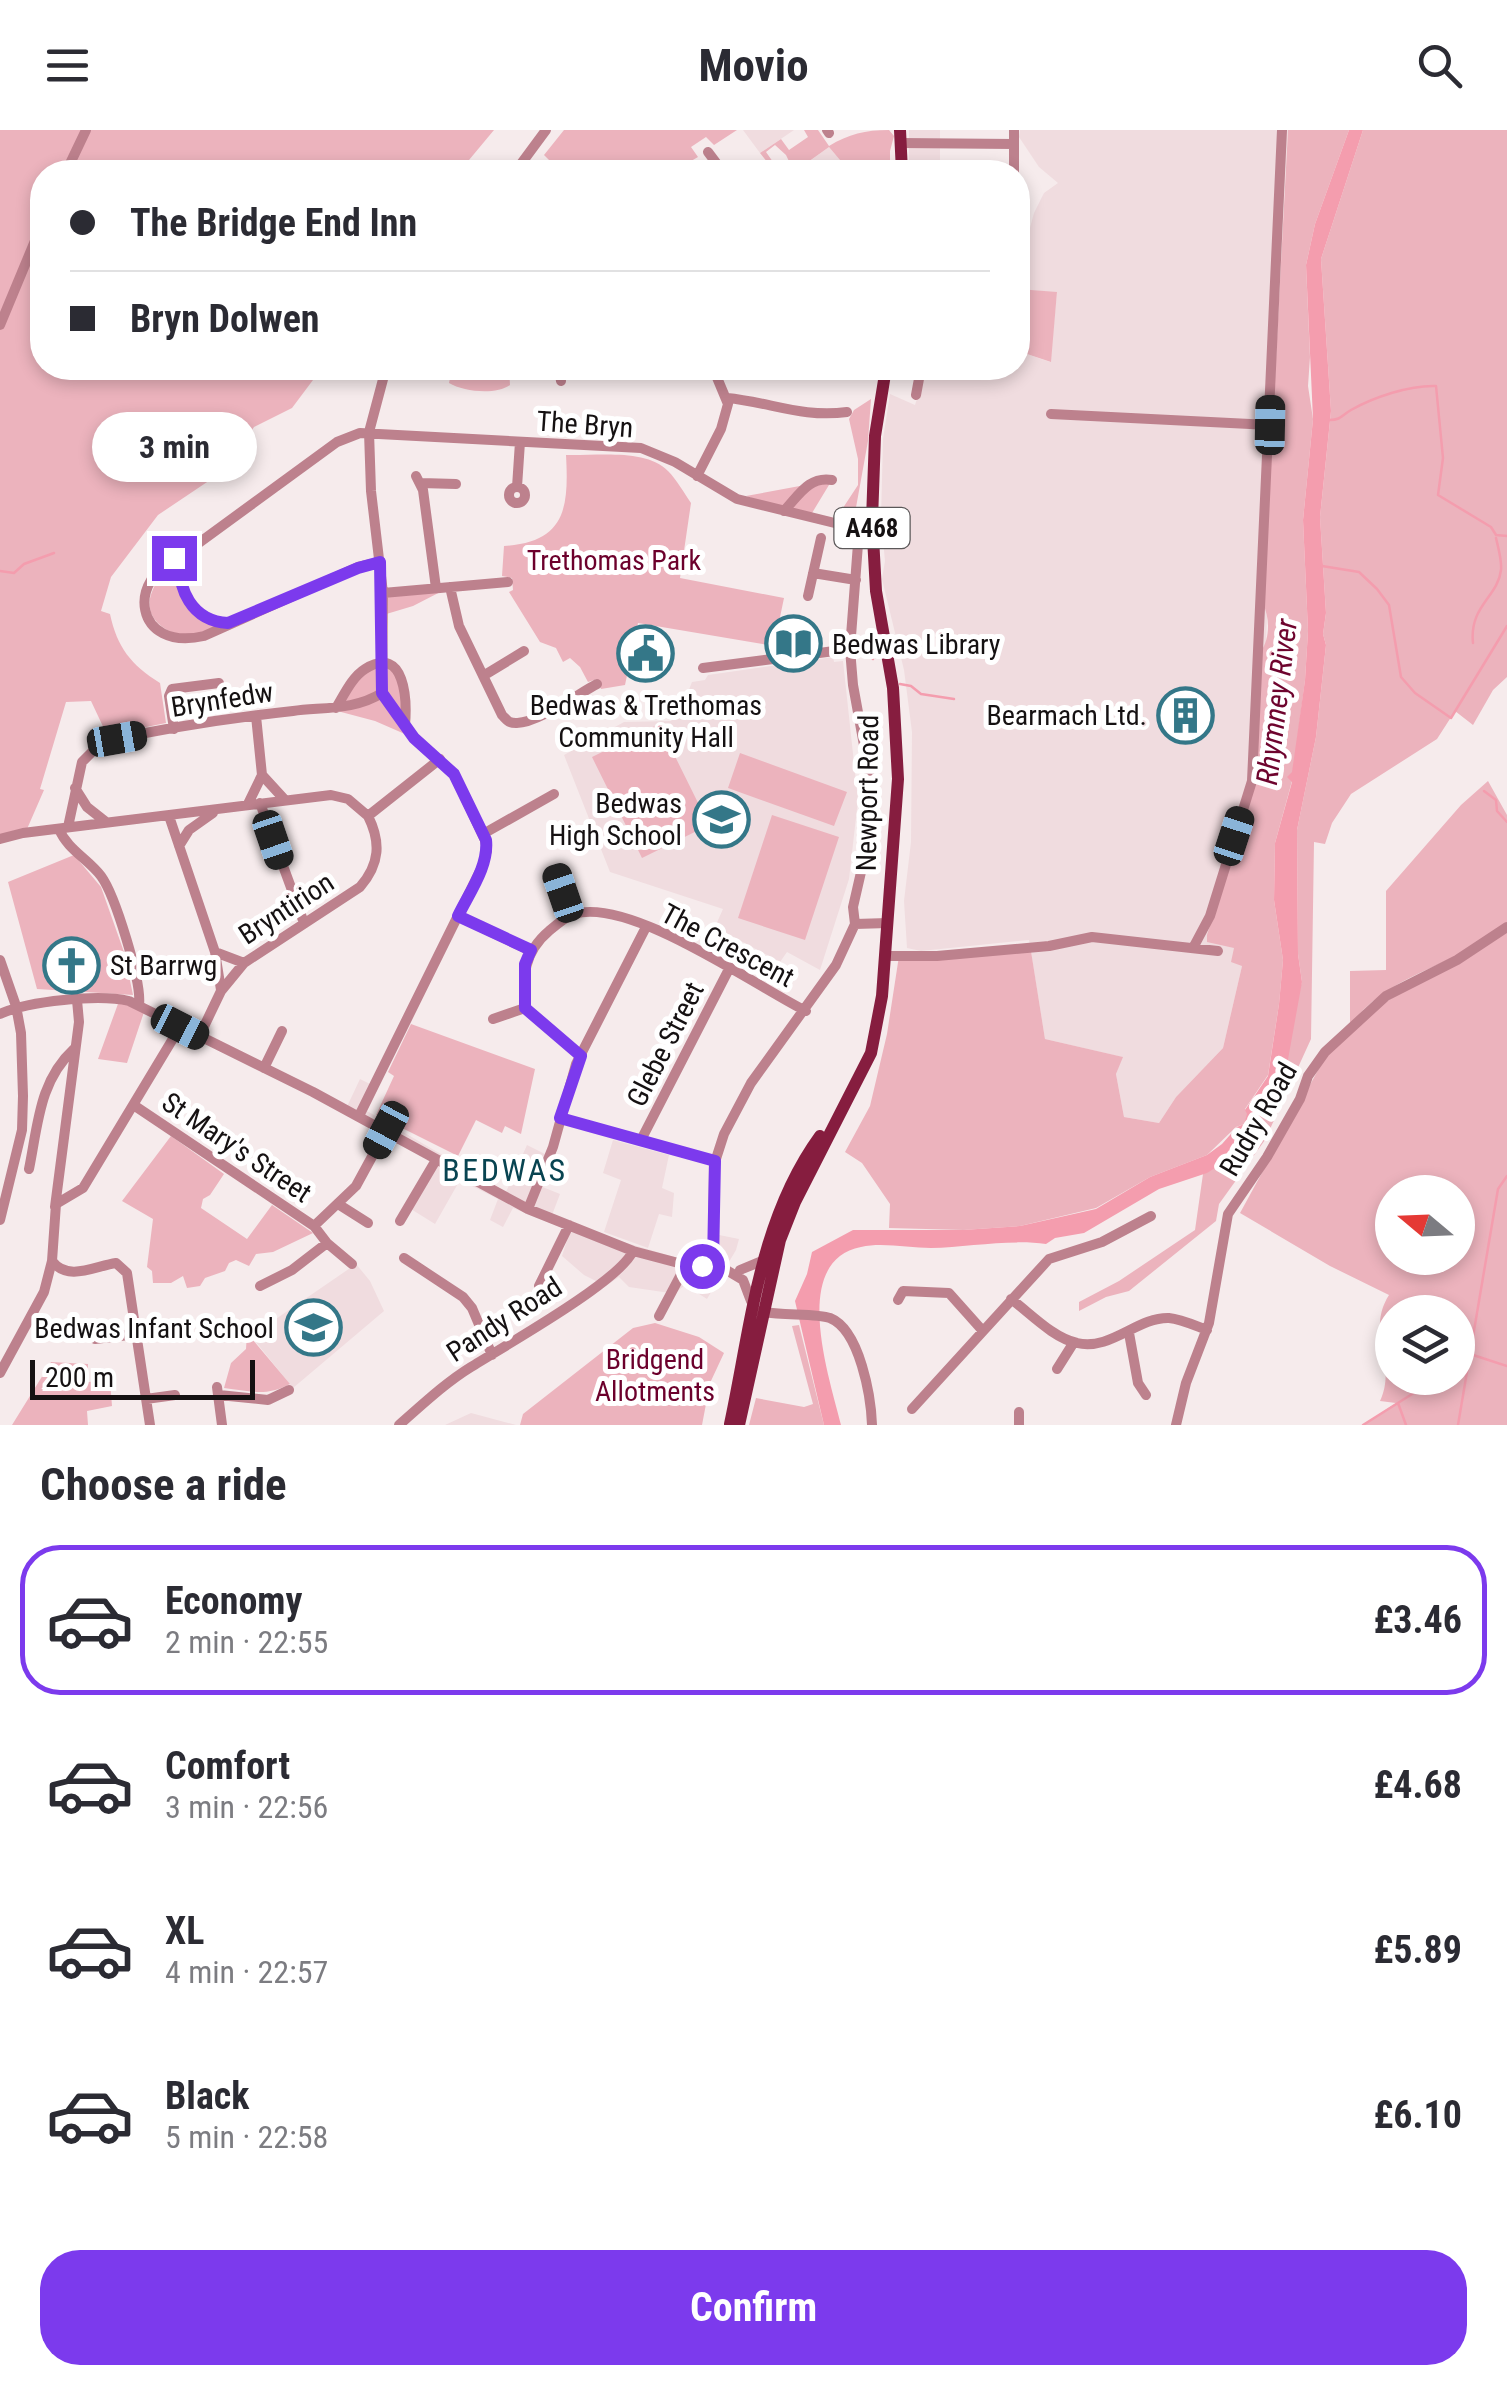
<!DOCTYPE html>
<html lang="en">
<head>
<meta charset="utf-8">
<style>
  :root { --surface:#fff; --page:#f2f2f3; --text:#2b2b33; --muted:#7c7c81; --line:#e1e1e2; --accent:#7c3aed }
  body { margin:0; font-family:"Roboto Condensed",sans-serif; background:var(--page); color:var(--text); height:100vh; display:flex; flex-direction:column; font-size:38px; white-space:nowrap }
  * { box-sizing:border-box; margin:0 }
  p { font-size:32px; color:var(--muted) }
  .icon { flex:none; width:55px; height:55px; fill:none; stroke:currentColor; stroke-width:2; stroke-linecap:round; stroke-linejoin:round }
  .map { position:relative; height:1295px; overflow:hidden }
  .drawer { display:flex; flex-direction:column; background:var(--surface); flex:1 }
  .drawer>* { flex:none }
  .top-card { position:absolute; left:30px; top:30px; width:1000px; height:220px; border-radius:40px; box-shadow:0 5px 15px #0003; display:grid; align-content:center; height:220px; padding:0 40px; background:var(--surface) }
  .needle { width:65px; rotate:289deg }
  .fabs { position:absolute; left:1375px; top:1045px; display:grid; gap:20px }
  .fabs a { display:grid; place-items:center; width:100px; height:100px; border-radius:50%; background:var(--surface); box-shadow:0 5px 15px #0003; font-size:50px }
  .scale { position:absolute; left:30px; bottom:25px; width:225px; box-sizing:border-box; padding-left:10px; border:5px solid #151112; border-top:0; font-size:28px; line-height:35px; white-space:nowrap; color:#151112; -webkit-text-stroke:8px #fff; paint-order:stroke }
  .end { position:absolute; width:45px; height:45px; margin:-22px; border:12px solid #7c3aed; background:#fff; box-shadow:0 0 0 5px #fff }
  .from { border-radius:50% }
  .bubble { position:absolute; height:70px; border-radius:35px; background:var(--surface); box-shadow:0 5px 15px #0003; font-size:32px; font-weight:700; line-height:70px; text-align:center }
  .car { position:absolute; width:30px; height:60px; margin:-30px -15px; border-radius:12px; box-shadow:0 0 8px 2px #0007; background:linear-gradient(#222 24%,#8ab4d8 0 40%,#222 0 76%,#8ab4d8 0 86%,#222 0) }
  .top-card b { display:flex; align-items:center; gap:35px; height:95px; font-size:38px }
  .top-card b+b { border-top:2px solid var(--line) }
  .top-card i { width:25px; height:25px; background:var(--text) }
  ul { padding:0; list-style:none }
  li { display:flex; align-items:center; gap:30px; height:150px; margin:0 20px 15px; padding:0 20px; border:5px solid transparent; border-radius:40px }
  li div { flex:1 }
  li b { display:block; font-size:38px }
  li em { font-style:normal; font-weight:700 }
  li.selected { border-color:var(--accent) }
  li>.icon { width:90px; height:90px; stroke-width:1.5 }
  h2 { padding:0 40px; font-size:45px; line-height:120px }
  .primary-button { display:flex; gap:20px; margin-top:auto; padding:20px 40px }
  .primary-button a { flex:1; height:115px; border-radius:40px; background:var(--accent); color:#fff; font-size:40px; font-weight:700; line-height:115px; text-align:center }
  header { display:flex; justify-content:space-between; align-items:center; height:130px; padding:0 40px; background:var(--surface); font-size:45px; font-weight:700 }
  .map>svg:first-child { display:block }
  .built { fill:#f0dcdf }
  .green { fill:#ecb3bd; fill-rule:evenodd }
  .water { fill:#f49dae }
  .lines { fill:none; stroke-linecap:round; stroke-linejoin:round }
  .stream { stroke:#f49dae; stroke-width:2.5 }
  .minor { stroke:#bd818d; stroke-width:10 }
  .major { stroke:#861d3f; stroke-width:12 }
  .route { stroke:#7c3aed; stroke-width:12 }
  .labels { text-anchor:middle; stroke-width:10; stroke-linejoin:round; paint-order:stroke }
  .shield { fill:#fff; stroke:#5b5859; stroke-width:2.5 }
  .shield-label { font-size:25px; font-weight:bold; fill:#151112 }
  .street-label { font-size:28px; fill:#151112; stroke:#fff }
  .park-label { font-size:28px; fill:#6c002c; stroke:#fff }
  .poi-label { font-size:28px; fill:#151112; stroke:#fff; text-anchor:end }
  .water-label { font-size:30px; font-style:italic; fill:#6e042e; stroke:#fff }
  .quarter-label { font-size:32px; letter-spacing:2.5px; fill:#084451; stroke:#fff }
</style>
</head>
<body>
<header><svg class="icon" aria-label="menu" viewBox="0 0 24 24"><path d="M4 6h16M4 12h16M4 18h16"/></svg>Movio<svg class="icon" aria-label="search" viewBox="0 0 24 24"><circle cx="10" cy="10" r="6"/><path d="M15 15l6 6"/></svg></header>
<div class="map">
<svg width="1507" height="1295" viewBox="0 0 1507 1295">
  <rect width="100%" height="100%" fill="#f6ebec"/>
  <path class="built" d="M743,0h51l-34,23z
    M909,0h31v35h-31z
    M1020,0h268l-10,159 -12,355 -5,7 -27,297 8,18 -19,82 -47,49 -17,26 -35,-6 -8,-43 6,-17 -77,-18 -16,-99 -108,11 -14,-3 -3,-47 7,-59 1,-110 -8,-62 -22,-91 3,-18 -4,-42 2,-80 7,-45 25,11 12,-37h91v-17l32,11 7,-69 -39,-4v-17l16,-59 10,-20 14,-10 -19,-16 -20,-30z
    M829,17l21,25h-53l-1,-1z
    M833,527l1,5 9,-1 15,139 -9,79 -29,91 -33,-18 -7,10 -65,-35 8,-18 -113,-37 -46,-117 60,-33 47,-1 12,-16 9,-23 13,-2 3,-5z
    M360,949l18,9 -11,23 139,81 21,-47 20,10 -12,29 25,10 -8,21 51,21 85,25 4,-15 21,1 1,-13 25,5 -3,11 -29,49 -22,-14 -10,8 -12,-1 -34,-5 -10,-10 -13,9 -22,-11 -22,-19 8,-25 -57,-23 -10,19 -13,-7 8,-21 -38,-19 -25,44 -29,-18 26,-45 -88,-48z
    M613,1010l56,15 -7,33 12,5 -2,24 -13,-3 -11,34 -44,-16 17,-52 -18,-7z
    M356,1134l14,17 14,30 -91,77 -42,-52z
    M471,1283l45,12h-71z"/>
  <path class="green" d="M0,0h494l-35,42h-417v196h280l-30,40 -38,19 -29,43 -67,45 -47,62 -10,34 9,3c7,33 21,51 50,69l6,40 -59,12 -16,-34 -25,1 -26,87 4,1 -17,39 -27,6z
    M564,0h173l-23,15 -8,-8 -15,10 7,10 -26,15h-111l-17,-17z
    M804,0h14l11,16c20,-12 36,-16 60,-16l5,6 -4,15v21h-40l-21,-25 -35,25 -8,-17 -11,-10 -9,7 14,20h-5l-15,-19 21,-14 8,11 19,-13z
    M1288,0h61l-34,94 -9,41 4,92 -2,29 5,33 -10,101 5,111 -3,49 -13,101 -17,62 -1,57 9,60 -4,44 -11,71 -23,34 3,5 -4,10 -8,3 -29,28 -57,22 -54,31 -76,18 -57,4 -74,-2 1,-24 -28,-41 -17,-11 25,-46 17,-72 12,-78 131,-11 15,94 78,18 -7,17 8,43 35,6 17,-26 47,-49 19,-82 -11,-4 3,-14 -27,-6v-7l46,-149 8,-135c9,-12 9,-34 2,-47z
    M1363,0h144v547l-14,13 -20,35 -18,-14 -18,28 -86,55 -19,29 -7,21 -11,-2 -3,197 -46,101 -46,64 -3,17 -87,70 -23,6 -27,14v-9l40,-21 76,-51 8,-56 28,-16 24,-35 47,-141 -4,-28 -1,-124 19,-93 10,-92 -3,-11 3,-21 -6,-96 11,-106 -10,-152z
    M1018,159l39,3 -6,70 -33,-11z
    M452,238h57l1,17c-14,10 -46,7 -61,-2z
    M871,269l-3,42 -13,72 -2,8 -6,1 -8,-8 19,-29v-26l-9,-40 5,-9z
    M566,325c29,1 80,-7 102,16 9,9 16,22 23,32l-11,75 104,20 -10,48 -136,-23 -13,62 -24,4 -4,-10 -9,3 -8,-15 -10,-9 -7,4 -7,-14 -16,-6 -31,-50 4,-2 -1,-12 -10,-2 2,-30c61,-4 65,-37 62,-91z
    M832,350l-23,38 -63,-22z
    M172,431h3l8,37 33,30c-9,3 -21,8 -31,9 -7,0 -15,-5 -21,-9 -29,-20 -8,-47 8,-67z
    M450,457l-37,19 -30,9v-22z
    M387,535l15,13 3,48 9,12 -39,-17 -49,-13h10l26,-37z
    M659,594l50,101 -67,33 -50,-101z
    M740,623l107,39 -13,34 -106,-38z
    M1488,651l19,34v107c-46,45 -119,49 -157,104v-55l36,-1v-79l75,-86z
    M772,685l67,22 -34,103 -67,-22z
    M74,725l27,32 23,65 9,43 -96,-6 -29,-107z
    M1507,801v494h-144l33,-22 -16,-2c18,-39 -15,-68 9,-106l-59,-29 -90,-53 83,-152c20,-23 44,-48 69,-63 38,-24 80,-39 115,-67zM1392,1062h66v66h-66zM1392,1182h66v66h-66z
    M119,871l25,11 -17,51 -29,-4z
    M411,894l124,45 -14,65 -16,-8 -3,7 -26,-13 -18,36 -82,-41 18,-39 -6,-4z
    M171,1006l53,38 -14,21 -7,4 -2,9 46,31 25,-34 41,28 -40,19 -17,2 -7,12 -13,-6 -7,3 -4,8 -20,7 -5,8 -13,2 -4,-12 -12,7h-18l-1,-12 -5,-4 6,-48 -31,-18z
    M655,1193l44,14 25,16 -14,30 -8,42h-182l3,-11 110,-86z
    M799,1195l25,100h-75l7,-27 48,9 9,-3 -21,-78z
    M247,1203l43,51c-24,13 -40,7 -66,4l7,-25 15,-14z
    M51,1232l37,2v18l22,-2 2,26 -25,5 1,14h-76z"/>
  <path class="water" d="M1349,0h14l-42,129 10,152 -11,106 6,96 -3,21 3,11 -10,92 -19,93 1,124 4,28 -19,105 -52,71 -24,15 -48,16 -75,44 -29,5 -9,6c-35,-5 -79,3 -115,4 -22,0 -49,-6 -70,-1 -72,14 -31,132 -20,178h-17l-29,-124 12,-27 5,-22 41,-22h110l57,-4 76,-17 54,-32 57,-22 15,-11 15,-17 7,-3 3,-10 -2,-4 23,-34 11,-72 4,-44 -9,-60 1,-57 17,-61 -5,-5 5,-5 13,-92 3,-49 -5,-111 10,-101 -7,-154 9,-41z"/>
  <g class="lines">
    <path class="stream" d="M1330,290c11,0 12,-5 21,-10 23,-13 59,-25 85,-24l7,72 -5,37 53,32 5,8 11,1
      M1322,436l37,6 18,17 12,16 12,72 14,16 36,25 56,-92
      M0,441l14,2 10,-9 30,-11
      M1473,513c-4,-37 25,-46 28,-73 1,-10 -3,-23 -5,-32
      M857,522h10l6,7
      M900,554l11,2 10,8 33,5
      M1484,661l12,9 1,11 10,11
      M1458,1215l14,-13
      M1470,1224l37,12
      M1398,1273l8,22
      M1363,1295l65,-41 2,-6
      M1458,1295l40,-236 9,-13"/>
    <path class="minor" d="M827,0l2,3
      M1014,0v42
      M900,13l114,1
      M708,22l15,20
      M66,42l20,-42
      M515,42l31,-42
      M0,195l42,-101
      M559,238l2,13
      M916,265l5,-27
      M727,268c43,4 75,20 120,14
      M1051,284l219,11
      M416,346l7,14 13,98
      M697,346l24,-47 7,-25 -15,-36
      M421,353l35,1
      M517,357l3,-45
      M509 365a8 8 0 1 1 16 0a8 8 0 1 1-16 0Z
      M784,381c15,-16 25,-35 48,-31
      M181,426c-56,22 -47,96 23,80l154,-69 22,-5
      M813,443l43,7
      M450,457l9,39 43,89c5,5 6,8 14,8 20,1 62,-29 81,-39
      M383,463l125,-11
      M808,466l13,-58
      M228,493c-36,-2 -52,-35 -47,-67l156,-114 23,-9 281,15 34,14 62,37 118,29 3,16 -8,105 3,36 19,104 -5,57 -14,61 2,17
      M703,538l147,-19
      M483,546l41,-25
      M336,578c8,-13 16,-31 29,-39 41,-25 42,33 40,56
      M174,599l-5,-33 3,-7 47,-6
      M262,645l22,24
      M75,658l12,19 19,15
      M260,673l44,120
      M248,674l14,-29 -6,-59
      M169,686l46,136 6,38
      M68,697l14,-65 20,-20c62,-14 127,-24 191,-31 31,-4 62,-1 89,-18
      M59,699c8,20 29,30 42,47 14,19 41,106 38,129
      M483,704l71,-40
      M0,709l23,-6 308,-38 17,4 20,17 72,-57
      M179,716l10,-16 24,-17
      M556,741l15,44
      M458,786l73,35
      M1193,818l17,-32 42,-135 30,-651
      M215,822l29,11
      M886,826h51l112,-10 43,-9 126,14
      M0,830l16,46 5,27 2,63 -1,34 -22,90
      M0,884c28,-13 99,-20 129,-13l184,91 215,117 105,42 53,14 17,1 10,-4
      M493,889l32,-11
      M199,907l22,-46 23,-28 116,-76c20,-23 21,-45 8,-71
      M581,926l-56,-48c-3,-31 -1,-56 24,-77 7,-6 16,-14 25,-17 56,-17 180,71 232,97
      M264,938l18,-37
      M135,976l179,120 42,-40 30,-55
      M359,986l123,-249 5,-17 -2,-10 -31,-66 -40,-36 -32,-45 1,-100 -12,-102 -2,-59 17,-64
      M560,988l155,43
      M641,1010l88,-171
      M29,1039c9,-44 10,-88 45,-120
      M338,1074l30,19
      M55,1077l24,-185 -2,-22
      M528,1079l25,-62 23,-83 70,-137
      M400,1091l36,-61
      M314,1096l13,17 25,21
      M404,1128l59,39 9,11 20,47
      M52,1131c16,21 43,5 64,2l11,10 23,152
      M713,1132l1,-97 10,-31 27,-51 85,-118 19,-41 33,-1
      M713,1132l30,18 8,21
      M740,1140l24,-10
      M260,1156l32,-16 35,-27
      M539,1156l30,-61
      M1011,1169c19,14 42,39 66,44 34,8 60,-26 92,-25 12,1 27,8 38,12
      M898,1170l5,-9 46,2 33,37
      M759,1181c20,5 57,2 71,7 30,12 41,79 42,107
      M659,1186l27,-51
      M1129,1203l9,50 8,12
      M95,1209l42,-5
      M1057,1239l17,-27
      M0,1243l44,-81 8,-31 4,-57 27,-16 97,-161
      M217,1257l5,38
      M219,1265l49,5 21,-10
      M146,1269l29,-4
      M912,1279l137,-150 53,-17 49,-26
      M1019,1282v13
      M399,1295c23,-20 46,-42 72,-58 33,-21 148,-85 162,-116
      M1176,1295l10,-42 23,-60 19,-109 39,-57 33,-58 8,-23 17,-24 61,-56 71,-36 50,-33"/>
    <path class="major" d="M900,0l2,42
      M730,1294c21,-98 29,-204 90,-288
      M739,1295l41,-185 15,-38 76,-149 11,-57 16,-217 -5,-91 -17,-97 -4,-71 3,-84 11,-68"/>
  </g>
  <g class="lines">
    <path class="route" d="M174,428l7,-2c-5,33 11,65 47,67l130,-55 22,-6 2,131 32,45 40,36 32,66c3,26 -17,53 -28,76l73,34 -6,14v44l56,48 -21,62 155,43 -2,101 -11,4"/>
  </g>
  <defs>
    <symbol id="library-ring" viewBox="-11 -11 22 22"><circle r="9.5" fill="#fff" stroke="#347788" stroke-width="1.5"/><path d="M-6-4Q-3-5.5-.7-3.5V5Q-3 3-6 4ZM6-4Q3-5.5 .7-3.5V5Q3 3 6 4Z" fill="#347788"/></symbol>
    <symbol id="civic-ring" viewBox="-11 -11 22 22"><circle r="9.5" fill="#fff" stroke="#347788" stroke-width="1.5"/><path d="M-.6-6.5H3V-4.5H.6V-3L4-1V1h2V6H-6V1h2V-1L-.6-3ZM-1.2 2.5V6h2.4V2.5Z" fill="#347788"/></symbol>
    <symbol id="building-ring" viewBox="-11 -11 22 22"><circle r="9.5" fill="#fff" stroke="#347788" stroke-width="1.5"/><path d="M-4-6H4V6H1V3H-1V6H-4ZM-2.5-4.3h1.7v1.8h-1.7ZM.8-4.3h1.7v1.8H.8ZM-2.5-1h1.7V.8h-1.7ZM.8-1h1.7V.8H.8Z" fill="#347788"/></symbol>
    <symbol id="school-ring" viewBox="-11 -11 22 22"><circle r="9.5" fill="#fff" stroke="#347788" stroke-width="1.5"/><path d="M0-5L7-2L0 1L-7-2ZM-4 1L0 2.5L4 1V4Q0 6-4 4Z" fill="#347788"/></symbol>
    <symbol id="church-ring" viewBox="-11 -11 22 22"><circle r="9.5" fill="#fff" stroke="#347788" stroke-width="1.5"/><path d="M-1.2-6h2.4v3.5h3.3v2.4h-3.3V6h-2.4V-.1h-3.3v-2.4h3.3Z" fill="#347788"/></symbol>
  </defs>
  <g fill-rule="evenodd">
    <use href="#library-ring" x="762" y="482" width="63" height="63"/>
    <use href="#civic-ring" x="614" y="492" width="63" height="63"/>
    <use href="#building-ring" x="1154" y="554" width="63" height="63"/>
    <use href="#school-ring" x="690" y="658" width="63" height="63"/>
    <use href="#church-ring" x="40" y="804" width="63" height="63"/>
    <use href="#school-ring" x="282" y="1166" width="63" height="63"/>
  </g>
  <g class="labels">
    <rect class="shield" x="834.5" y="378" width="75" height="40" rx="8"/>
    <g class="shield-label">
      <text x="872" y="407">A468</text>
    </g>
    <g class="street-label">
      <text transform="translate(585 294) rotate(4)" y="10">The Bryn</text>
      <text transform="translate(222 569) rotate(-9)" y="10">Brynfedw</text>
      <text transform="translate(867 663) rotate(-89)" y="10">Newport Road</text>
      <text transform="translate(286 778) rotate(-33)" y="10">Bryntirion</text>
      <text transform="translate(728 815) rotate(28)" y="10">The Crescent</text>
      <text transform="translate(665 914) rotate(-63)" y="10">Glebe Street</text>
      <text transform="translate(1258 989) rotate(-60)" y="10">Rudry Road</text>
      <text transform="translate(237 1017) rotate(34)" y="10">St Mary's Street</text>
      <text transform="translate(504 1189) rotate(-33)" y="10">Pandy Road</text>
    </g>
    <g class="park-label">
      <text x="614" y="440">Trethomas Park</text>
      <text x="655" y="1239">Bridgend<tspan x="655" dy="32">Allotments</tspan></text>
    </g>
    <g class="poi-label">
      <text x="832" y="524" text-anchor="start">Bedwas Library</text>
      <text x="646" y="585" text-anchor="middle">Bedwas &amp; Trethomas<tspan x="646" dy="32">Community Hall</tspan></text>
      <text x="1147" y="595">Bearmach Ltd.</text>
      <text x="682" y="683">Bedwas<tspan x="682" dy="32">High School</tspan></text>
      <text x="110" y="845" text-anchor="start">St Barrwg</text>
      <text x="274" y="1208">Bedwas Infant School</text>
    </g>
    <g class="water-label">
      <text transform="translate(1277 572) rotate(-83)" y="10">Rhymney River</text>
    </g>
    <g class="quarter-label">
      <text x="505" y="1051">BEDWAS</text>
    </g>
  </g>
</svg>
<div class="fabs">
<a><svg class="needle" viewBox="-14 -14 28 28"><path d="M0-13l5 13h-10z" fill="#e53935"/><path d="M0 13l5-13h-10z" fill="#7c7c81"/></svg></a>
<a><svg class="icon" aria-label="layers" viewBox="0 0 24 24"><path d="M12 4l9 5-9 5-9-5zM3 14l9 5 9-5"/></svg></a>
</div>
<div class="scale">200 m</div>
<i class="end from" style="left:702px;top:1136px"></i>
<i class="end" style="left:174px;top:428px"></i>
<div class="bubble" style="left:92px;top:282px;width:165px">3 min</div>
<i class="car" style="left:1270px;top:295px;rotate:1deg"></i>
<i class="car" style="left:117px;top:609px;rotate:80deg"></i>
<i class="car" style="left:1234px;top:706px;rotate:18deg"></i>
<i class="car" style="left:273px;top:710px;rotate:161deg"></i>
<i class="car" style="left:563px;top:763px;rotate:341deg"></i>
<i class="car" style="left:180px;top:897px;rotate:117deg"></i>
<i class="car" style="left:386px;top:1000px;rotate:208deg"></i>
<div class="top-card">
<b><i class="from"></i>The Bridge End Inn</b>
<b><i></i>Bryn Dolwen</b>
</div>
</div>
<section class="drawer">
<h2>Choose a ride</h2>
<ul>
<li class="selected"><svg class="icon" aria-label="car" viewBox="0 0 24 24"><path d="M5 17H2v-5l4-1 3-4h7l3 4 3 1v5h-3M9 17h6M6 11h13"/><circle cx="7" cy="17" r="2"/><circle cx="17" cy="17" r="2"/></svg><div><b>Economy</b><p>2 min · 22:55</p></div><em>£3.46</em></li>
<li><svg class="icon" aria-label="car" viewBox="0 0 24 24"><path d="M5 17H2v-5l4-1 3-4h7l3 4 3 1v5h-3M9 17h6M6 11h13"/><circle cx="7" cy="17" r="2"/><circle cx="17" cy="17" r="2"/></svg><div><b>Comfort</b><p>3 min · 22:56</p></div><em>£4.68</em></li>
<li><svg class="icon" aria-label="car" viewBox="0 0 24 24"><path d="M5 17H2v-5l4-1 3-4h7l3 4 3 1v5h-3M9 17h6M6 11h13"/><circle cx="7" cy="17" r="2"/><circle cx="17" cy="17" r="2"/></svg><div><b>XL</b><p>4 min · 22:57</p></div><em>£5.89</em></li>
<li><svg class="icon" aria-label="car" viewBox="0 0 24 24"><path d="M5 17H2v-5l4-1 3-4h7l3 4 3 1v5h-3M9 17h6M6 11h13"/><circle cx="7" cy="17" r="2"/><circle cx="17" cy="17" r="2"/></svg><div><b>Black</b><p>5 min · 22:58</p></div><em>£6.10</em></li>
</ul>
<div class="primary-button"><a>Confirm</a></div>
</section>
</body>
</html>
